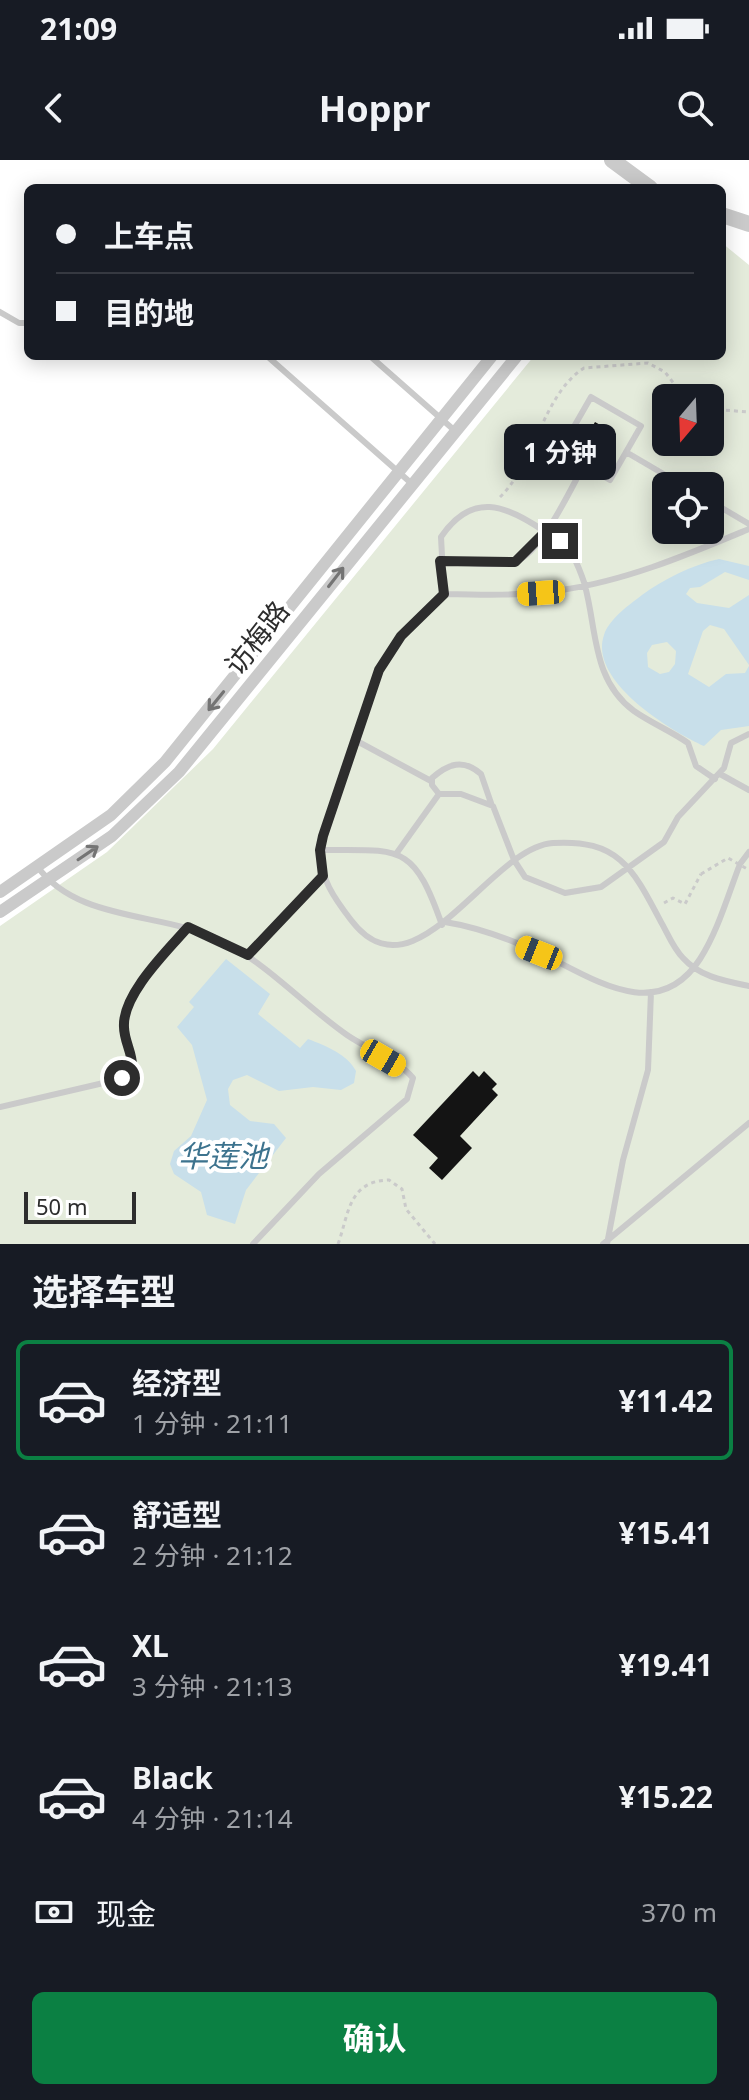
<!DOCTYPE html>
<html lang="zh">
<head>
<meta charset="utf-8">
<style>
  :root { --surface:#171b24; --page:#242831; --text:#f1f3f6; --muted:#9ea1a6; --line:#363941; --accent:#0b8043 }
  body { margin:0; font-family:"Noto Sans","Noto Sans SC",sans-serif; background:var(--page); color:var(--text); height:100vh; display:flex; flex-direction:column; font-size:30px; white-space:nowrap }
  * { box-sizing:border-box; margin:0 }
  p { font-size:26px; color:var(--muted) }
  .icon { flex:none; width:44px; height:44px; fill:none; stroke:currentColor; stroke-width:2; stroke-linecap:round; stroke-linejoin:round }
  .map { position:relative; height:1084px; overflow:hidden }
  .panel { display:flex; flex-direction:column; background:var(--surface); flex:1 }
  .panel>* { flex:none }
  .guide { position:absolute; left:24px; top:24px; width:702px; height:176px; border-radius:12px; box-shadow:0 4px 20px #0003; display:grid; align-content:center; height:176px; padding:0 32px; background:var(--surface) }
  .needle { width:52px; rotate:199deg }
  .buttons { position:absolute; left:652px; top:224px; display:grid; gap:16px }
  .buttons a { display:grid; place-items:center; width:72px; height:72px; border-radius:12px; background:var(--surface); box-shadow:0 4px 20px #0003; font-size:40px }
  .scale { position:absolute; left:24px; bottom:20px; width:112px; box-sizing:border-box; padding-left:8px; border:4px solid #2d2d2d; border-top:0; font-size:22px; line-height:28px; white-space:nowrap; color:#2d2d2d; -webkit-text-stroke:6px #fff; paint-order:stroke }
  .end { position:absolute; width:36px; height:36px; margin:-18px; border:10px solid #2d2d2d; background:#fff; box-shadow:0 0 0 4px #fff }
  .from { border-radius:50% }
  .bubble { position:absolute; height:56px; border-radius:12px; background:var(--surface); box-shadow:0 4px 20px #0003; font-size:26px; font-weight:700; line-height:56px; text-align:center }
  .car { position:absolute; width:24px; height:48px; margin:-24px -12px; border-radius:10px; box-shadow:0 0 6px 2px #0007; background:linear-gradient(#f5c518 24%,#345 0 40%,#f5c518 0 76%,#345 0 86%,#f5c518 0) }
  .guide b { display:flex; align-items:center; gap:28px; height:76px; font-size:30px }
  .guide b+b { border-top:2px solid var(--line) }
  .guide i { width:20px; height:20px; background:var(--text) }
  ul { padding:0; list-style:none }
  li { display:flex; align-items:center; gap:24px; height:120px; margin:0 16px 12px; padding:0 16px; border:4px solid transparent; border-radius:12px }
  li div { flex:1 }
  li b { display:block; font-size:30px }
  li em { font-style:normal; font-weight:700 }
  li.active { border-color:var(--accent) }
  li>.icon { width:72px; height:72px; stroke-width:1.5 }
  h2 { padding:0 32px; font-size:36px; line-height:96px }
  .pay { display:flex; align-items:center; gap:20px; height:88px; padding:0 32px; font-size:30px }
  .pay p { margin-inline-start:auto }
  .cta { display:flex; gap:16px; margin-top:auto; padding:16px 32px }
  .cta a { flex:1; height:92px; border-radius:12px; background:var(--accent); color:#fff; font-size:32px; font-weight:700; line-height:92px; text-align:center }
  .status { display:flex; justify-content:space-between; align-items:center; height:56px; padding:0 40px; background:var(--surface); direction:ltr }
  .status svg { height:22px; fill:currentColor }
  header { display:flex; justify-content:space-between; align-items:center; height:104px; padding:0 32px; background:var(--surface); font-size:36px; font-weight:700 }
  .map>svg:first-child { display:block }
  .garden { fill:#e4ebdb; fill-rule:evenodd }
  .water { fill:#c8dfea; fill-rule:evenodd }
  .building { fill:#141414 }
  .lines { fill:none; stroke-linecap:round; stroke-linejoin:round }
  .path { stroke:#cacaca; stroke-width:3; stroke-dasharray:4 4; stroke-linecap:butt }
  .service { stroke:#cacaca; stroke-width:6 }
  .minor { stroke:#cacaca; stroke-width:12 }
  .tertiary { stroke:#cacaca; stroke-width:16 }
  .path-bridge { stroke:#cacaca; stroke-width:3; stroke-dasharray:4 4; stroke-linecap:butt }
  .oneway { stroke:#747474 }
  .route { stroke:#2d2d2d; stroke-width:10 }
  .labels { text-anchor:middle; stroke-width:8; stroke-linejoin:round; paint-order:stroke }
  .street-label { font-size:28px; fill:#2d2d2d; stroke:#fff }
  .water-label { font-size:30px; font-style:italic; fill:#3d738e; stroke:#fff }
</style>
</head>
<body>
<div class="status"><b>21:09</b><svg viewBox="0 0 49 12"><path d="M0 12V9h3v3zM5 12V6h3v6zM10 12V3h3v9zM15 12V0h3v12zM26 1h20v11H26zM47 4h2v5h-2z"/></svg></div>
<header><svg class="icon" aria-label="back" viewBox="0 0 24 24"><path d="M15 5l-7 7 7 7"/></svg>Hoppr<svg class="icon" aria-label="search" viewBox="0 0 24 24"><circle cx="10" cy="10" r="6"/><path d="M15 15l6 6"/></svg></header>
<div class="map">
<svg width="749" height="1084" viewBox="0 0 749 1084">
  <rect width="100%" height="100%" fill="#fff"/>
  <path class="garden" d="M722,83l27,22v979h-749v-318l107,-74 106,-103 321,-393h188zM666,238h44v44h-44zM666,326h44v44h-44z"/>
  <path class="water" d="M719,399l30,7v14l-24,-8 -25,15 -10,1 -4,6 11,9 32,5 20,-13v70l-25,-36 -14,-4 -7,6 -15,43 21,13 17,-13 19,-1 4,-7v60l-28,4 -17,16c-33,-15 -116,-65 -100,-111 5,-16 25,-30 38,-40 22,-16 50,-30 77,-36zM667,482l9,9 -1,13 -6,8 -9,2 -12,-7 -1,-14 5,-8z
    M226,799l44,35 -12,20 42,34 8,-9c18,7 39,15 48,32l-2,12 -13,7 -28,-3 -34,4 -32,-16 -14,5 -5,9 2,16 20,16 24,3 12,14 -40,52 -11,34 -28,-9 -6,-23 -27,-18 -4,-10 4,-13 17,-15 16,-36 -15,-55 -15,-18 17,-20 -5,-5z"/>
  <path class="building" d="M595,262l21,12 -10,19 -22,-12z
    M473,911l6,6 5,-6 13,13 -5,5 6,6 -38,41 12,12 -30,32 -13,-12 9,-10 -25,-23z"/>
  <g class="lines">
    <path class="path" d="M710,249l39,3
      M500,337c34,-32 43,-103 84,-129l64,-5 17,9 20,26
      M664,743l9,-5 12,6 16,-30
      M338,1084c11,-30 10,-63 51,-64l13,9 4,20 29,35"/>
    <path class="service" d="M0,152l19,11h9
      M267,196l144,127
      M370,196l84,74
      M591,237l50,29 -31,54 -50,-29z
      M626,292l58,34
      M710,341l39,23
      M749,369c-60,25 -123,52 -188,61 -39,6 -78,5 -117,4l-43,42 -22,34 -59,180c0,28 14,48 31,70 64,85 138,-73 202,-77 66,-4 80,26 108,79 7,12 12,26 22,36 17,19 42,23 66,28
      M440,401c23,0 54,7 76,0 25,-7 55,-73 68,-96
      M585,426c12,44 7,94 49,125 17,12 37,20 54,32l8,23 19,13
      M444,434l-3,-57c31,-46 65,-32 103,-6 11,7 22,14 29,25 5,9 9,20 12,29
      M355,580l76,41
      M720,614l29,16
      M439,634l-7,-9v-7c16,-14 31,-20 49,-4l10,29
      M320,690c82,0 93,-7 122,75
      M396,694l43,-60h22l32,12 21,54 11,17 40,16 36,-6 63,-45 14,-25 46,-49 7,-25 18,-9
      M37,706c40,56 125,46 183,74 47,23 84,65 127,95 20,14 50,24 66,43l-6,21 -88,75 -66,70
      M445,762c32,5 64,17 93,30 50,23 118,75 162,7 18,-28 28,-64 40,-95l9,-12
      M248,795l75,-79
      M0,947l112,-26 15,-6 6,-12c-2,-12 -9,-24 -9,-36 -2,-33 43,-77 64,-100
      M603,1084l146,-121
      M607,1084l16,-84 25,-90 3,-78"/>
    <path class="minor" d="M0,732l111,-77 54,-53 327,-406
      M0,752l112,-76 67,-64 338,-416"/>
    <path class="tertiary" d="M612,0l38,28
      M722,55l27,9"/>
    <path class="path-bridge" d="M701,714l27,-16 21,12"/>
  </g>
  <defs><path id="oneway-shaft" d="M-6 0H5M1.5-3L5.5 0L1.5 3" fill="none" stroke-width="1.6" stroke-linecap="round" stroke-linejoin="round" transform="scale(2)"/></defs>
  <g class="oneway">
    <use href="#oneway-shaft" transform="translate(336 417) rotate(-52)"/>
    <use href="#oneway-shaft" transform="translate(216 541) rotate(129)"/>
    <use href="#oneway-shaft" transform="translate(88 693) rotate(-34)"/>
  </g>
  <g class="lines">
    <path class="route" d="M122,918l10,-8c2,-15 -8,-28 -8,-43 -2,-33 44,-77 64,-100l60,28 75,-79 -3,-26 3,-14 56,-166 22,-34 43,-42 -4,-33 75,1 30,-30 15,9"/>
  </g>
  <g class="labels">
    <g class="street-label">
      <text transform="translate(257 478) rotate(-52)" y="10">访梅路</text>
    </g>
    <g class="water-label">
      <text x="223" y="1007">华莲池</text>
    </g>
  </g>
</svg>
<div class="buttons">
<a><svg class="needle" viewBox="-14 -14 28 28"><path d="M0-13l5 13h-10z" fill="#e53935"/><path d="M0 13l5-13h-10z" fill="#9ea1a6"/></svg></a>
<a><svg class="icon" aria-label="locate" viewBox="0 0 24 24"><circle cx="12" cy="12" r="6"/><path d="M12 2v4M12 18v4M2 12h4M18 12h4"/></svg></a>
</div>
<div class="scale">50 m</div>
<i class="end from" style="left:122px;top:918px"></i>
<i class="end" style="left:560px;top:381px"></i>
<div class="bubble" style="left:504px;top:264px;width:112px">1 分钟</div>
<i class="car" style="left:541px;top:433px;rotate:266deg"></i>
<i class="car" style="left:539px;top:793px;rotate:292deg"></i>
<i class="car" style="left:383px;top:898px;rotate:120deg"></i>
<div class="guide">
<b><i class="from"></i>上车点</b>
<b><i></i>目的地</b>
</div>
</div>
<section class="panel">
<h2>选择车型</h2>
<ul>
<li class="active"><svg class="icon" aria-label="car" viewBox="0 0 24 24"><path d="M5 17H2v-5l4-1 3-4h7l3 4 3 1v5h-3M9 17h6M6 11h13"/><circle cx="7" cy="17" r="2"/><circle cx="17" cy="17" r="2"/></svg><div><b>经济型</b><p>1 分钟 · 21:11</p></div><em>¥11.42</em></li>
<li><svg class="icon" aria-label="car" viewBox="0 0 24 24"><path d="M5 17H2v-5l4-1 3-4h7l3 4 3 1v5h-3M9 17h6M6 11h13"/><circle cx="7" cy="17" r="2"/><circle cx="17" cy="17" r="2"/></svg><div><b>舒适型</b><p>2 分钟 · 21:12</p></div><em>¥15.41</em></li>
<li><svg class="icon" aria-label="car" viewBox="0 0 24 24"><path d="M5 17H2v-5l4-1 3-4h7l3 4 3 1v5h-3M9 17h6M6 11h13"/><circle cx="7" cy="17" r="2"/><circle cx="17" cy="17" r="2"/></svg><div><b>XL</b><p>3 分钟 · 21:13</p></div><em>¥19.41</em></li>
<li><svg class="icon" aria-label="car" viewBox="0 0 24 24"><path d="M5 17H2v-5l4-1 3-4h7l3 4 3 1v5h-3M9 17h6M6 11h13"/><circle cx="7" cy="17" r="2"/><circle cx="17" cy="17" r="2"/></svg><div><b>Black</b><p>4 分钟 · 21:14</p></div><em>¥15.22</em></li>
</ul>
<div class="pay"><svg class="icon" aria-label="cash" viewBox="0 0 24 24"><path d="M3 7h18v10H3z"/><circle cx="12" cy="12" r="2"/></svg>现金<p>370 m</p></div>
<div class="cta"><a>确认</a></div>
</section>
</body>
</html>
